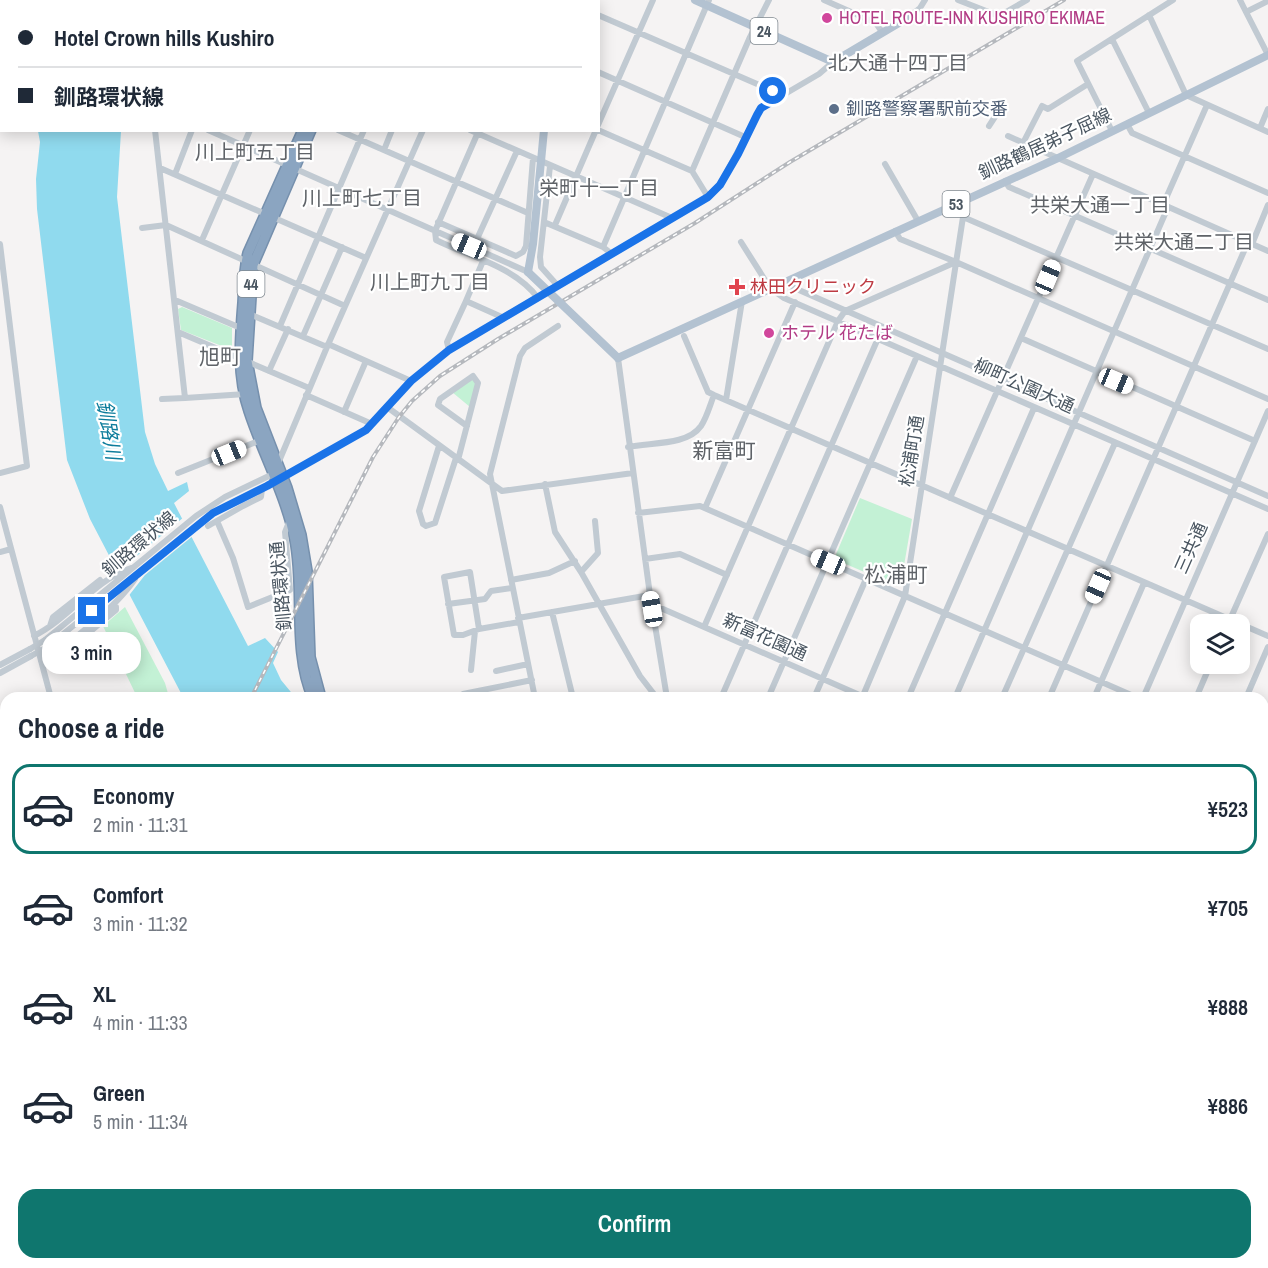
<!DOCTYPE html>
<html lang="en">
<head>
<meta charset="utf-8">
<style>
  :root { --surface:#fff; --page:#f2f2f3; --text:#1f2937; --muted:#747a83; --line:#e0e1e3; --accent:#0f766e }
  body { margin:0; font-family:"Archivo Narrow","Noto Sans JP",sans-serif; background:var(--page); color:var(--text); height:100vh; display:flex; flex-direction:column; font-size:22px; white-space:nowrap }
  * { box-sizing:border-box; margin:0 }
  p { font-size:20px; color:var(--muted) }
  .icon { flex:none; width:33px; height:33px; fill:none; stroke:currentColor; stroke-width:2; stroke-linecap:round; stroke-linejoin:round }
  .map { position:relative; flex:1; overflow:hidden }
  .details { position:absolute; left:0px; top:692px; width:1269px; height:578px; display:flex; flex-direction:column; background:var(--surface); border-radius:18px 18px 0 0; box-shadow:0 3px 15px #0003 }
  .details>* { flex:none }
  .hud { position:absolute; left:0px; top:0px; width:600px; height:132px; box-shadow:0 3px 15px #0003; display:grid; align-content:center; height:132px; padding:0 18px; background:var(--surface) }
  .buttons { position:absolute; left:1190px; top:614px; display:grid; gap:12px }
  .buttons a { display:grid; place-items:center; width:60px; height:60px; border-radius:12px; background:var(--surface); box-shadow:0 3px 15px #0003; font-size:30px }
  .end { position:absolute; width:27px; height:27px; margin:-14px; border:8px solid #1a73e8; background:#fff; box-shadow:0 0 0 3px #fff }
  .from { border-radius:50% }
  .bubble { position:absolute; height:42px; border-radius:18px; background:var(--surface); box-shadow:0 3px 15px #0003; font-size:20px; font-weight:600; line-height:42px; text-align:center }
  .car { position:absolute; width:18px; height:36px; margin:-18px -9px; border-radius:8px; box-shadow:0 0 4px 2px #0007; background:linear-gradient(#fff 24%,#345 0 40%,#fff 0 76%,#345 0 86%,#fff 0) }
  .hud b { display:flex; align-items:center; gap:21px; height:57px; font-size:22px }
  .hud b+b { border-top:2px solid var(--line) }
  .hud i { width:15px; height:15px; background:var(--text) }
  ul { padding:0; list-style:none }
  li { display:flex; align-items:center; gap:18px; height:90px; margin:0 12px 9px; padding:0 6px; border:3px solid transparent; border-radius:18px }
  li div { flex:1 }
  li b { display:block; font-size:22px }
  li em { font-style:normal; font-weight:600 }
  li.selected { border-color:var(--accent) }
  li>.icon { width:54px; height:54px; stroke-width:1.5 }
  h2 { padding:0 18px; font-size:27px; line-height:72px }
  .button { display:flex; gap:12px; margin-top:auto; padding:12px 18px }
  .button a { flex:1; height:69px; border-radius:18px; background:var(--accent); color:#fff; font-size:24px; font-weight:600; line-height:69px; text-align:center }
  .map>svg:first-child { display:block }
  .education { fill:#e6e4e5 }
  .green { fill:#c3f1d5 }
  .water { fill:#90daee }
  .pier { fill:#f5f3f3 }
  .lines { fill:none; stroke-linecap:round; stroke-linejoin:round }
  .highway-casing { stroke:#7690ad; stroke-width:12 }
  .minor { stroke:#c1cad2; stroke-width:6 }
  .major { stroke:#b3c2d1; stroke-width:8 }
  .highway { stroke:#8ba5c1; stroke-width:9 }
  .rail-casing { stroke:#b5b8bd; stroke-width:4 }
  .rail { stroke:#fff; stroke-width:1.5; stroke-dasharray:4.5; stroke-linecap:butt }
  .minor-bridge { stroke:#c1cad2; stroke-width:6 }
  .major-bridge { stroke:#b3c2d1; stroke-width:8 }
  .route { stroke:#1a73e8; stroke-width:8 }
  .hotel-dot { fill:#d1479c; stroke:#fff; stroke-width:2 }
  .service-dot { fill:#5c6f8a; stroke:#fff; stroke-width:2 }
  .health-dot { fill:#e0444e; stroke:#fff; stroke-width:2 }
  .labels { text-anchor:middle; stroke-width:4.5; stroke-linejoin:round; paint-order:stroke }
  .shield { fill:#fff; stroke:#808990; stroke-width:1.5 }
  .shield-label { font-size:16px; font-weight:bold; fill:#4a5661 }
  .hotel-label { font-size:18px; fill:#b23c85; stroke:#fff; text-anchor:start }
  .service-label { font-size:18px; fill:#4e5e75; stroke:#fff; text-anchor:start }
  .street-label { font-size:18px; fill:#4a5661; stroke:#fff }
  .health-label { font-size:18px; fill:#be3a42; stroke:#fff; text-anchor:start }
  .neighbourhood-label { font-size:20px; fill:#5f6368; stroke:#fff }
  .water-label { font-size:20px; font-style:italic; fill:#0c7c9b; stroke:#fff }
  .quarter-label { font-size:21px; fill:#5f6368; stroke:#fff }
</style>
</head>
<body>
<div class="map">
<svg width="1268" height="1268" viewBox="0 0 1268 1268">
  <rect width="100%" height="100%" fill="#f5f3f3"/>
  <path class="education" d="M1268,1191v54l-5,-16v-37z"/>
  <path class="green" d="M182,307l50,21v22l-51,-20 -3,-21z
    M473,378l3,5 -6,24 -18,-15z
    M860,498l52,21 -11,64 -4,3 -63,-27z
    M125,607l40,76 4,14h-32l-34,-71z
    M1268,1017v67l-5,2v-67z"/>
  <path class="water" d="M38,131h83l-4,66 28,235 10,32 13,27 19,-9 2,9 -15,12 74,143 17,-8 13,14 -5,11 8,17 14,17h-112l-93,-178 -23,-59 -30,-251 -1,-30 4,-37z
    M416,1263h210l-8,5h-201z"/>
  <path class="pier" d="M184,517l10,18 -49,40 -18,23 -15,-28 21,-11z"/>
  <g class="lines">
    <defs>
      <path id="highway" d="M358,2l1,-2
        M367,2l1,-2
        M303,130l-55,123c-4,16 -4,33 -5,50 -3,37 -6,73 6,108 14,43 37,84 46,129 10,49 -3,111 18,158
        M311,130l-58,135 -6,96 9,47 31,80 14,47 6,36 3,86 11,41
        M646,1263l2,5
        M656,1263l2,5"/>
    </defs>
    <use href="#highway" class="highway-casing"/>
    <path class="minor" d="M141,0v2
      M169,0l3,2
      M238,0l3,2
      M301,0l3,2
      M430,0l4,2
      M563,0l4,2
      M824,0l52,23 6,9
      M958,0l41,16 28,-16
      M1240,0l6,12
      M1268,1l-22,11 22,43
      M191,2l1,-2
      M249,2l1,-2
      M421,2l1,-2
      M479,2l1,-2
      M595,2l1,-2
      M598,15l175,76 5,7
      M1149,15l37,80 82,37
      M909,17l11,-9 5,-8
      M1112,39l37,74
      M598,72l147,65
      M0,97l2,12
      M0,122h2
      M1127,124l5,9 136,60
      M598,125l55,-125
      M989,126l13,-20
      M1260,128l8,-19
      M155,130l30,268 61,-4
      M208,130l320,142
      M338,130l190,83
      M470,130l202,88
      M479,130l-44,101 1,9c34,17 78,26 102,58
      M598,130l94,41 16,26
      M1112,131l-35,-70 96,-61
      M1008,136l260,115
      M1023,143l19,-37 6,3 40,-25
      M384,150l8,-20
      M885,164l33,57
      M550,166l-10,91 1,10 17,19
      M160,168l206,90
      M692,171l58,-134 19,-37
      M175,174l17,-44
      M1005,181l4,6 259,113
      M1163,205l44,-100
      M963,217l305,132
      M438,222l78,34 7,-4 3,-6 7,-88
      M544,222l59,25 9,7
      M555,225l41,-95
      M142,228l24,-3 179,81
      M895,231l5,8 56,23 312,137
      M477,239l40,-88
      M202,240l48,-110
      M741,242l29,46 14,10 484,211
      M0,244l27,222 -27,7
      M1252,244l16,-39
      M603,247l106,-247
      M783,283l485,213
      M175,300l68,29
      M466,301l17,-40
      M247,313l80,34
      M280,326l84,-196
      M178,332l131,56
      M303,336l39,-89
      M684,336l24,56 6,3 554,241
      M1021,338l234,103
      M328,344l83,37
      M449,350l-2,-8 19,-41 38,17
      M618,358l32,237 17,103
      M269,371l19,-42
      M306,395l66,29
      M162,399l23,-1
      M726,400l16,-99
      M387,407l115,84 131,-18
      M344,412l22,-51
      M439,446l-20,65 4,13 3,2 9,-3 21,-65
      M628,447c22,-5 59,-1 73,-21 6,-9 9,-21 13,-31
      M458,460l20,-77 -5,-7 -33,23 -2,6 29,21
      M277,466l50,-119 96,-217
      M178,473l83,-33
      M545,484l10,48 26,40 59,104 17,22
      M950,498l143,-324
      M0,507l51,191
      M705,508l90,-206
      M638,513l62,-7 438,192
      M217,521l16,37 15,49 42,-17 -5,-58 4,-10
      M208,526l35,-20 18,-9 1,-8
      M0,552l11,-3
      M645,559l35,-5 47,21
      M581,572l17,-19 -3,-32
      M511,580l38,-7 26,-12
      M448,604l37,-5 6,-8 21,-3
      M652,609h11l201,88
      M552,612l21,86
      M518,618l132,-23
      M1228,624l40,-90
      M50,626l3,-9 47,-37
      M704,627l134,-306 7,-10 111,-49
      M479,629l-9,-57 -26,5 10,58h9l16,-6 40,-7
      M34,636c36,-18 59,-55 97,-68
      M45,640l151,-124 29,-19 48,-23
      M65,645l8,1 6,-5 37,-31v-3
      M47,647l166,-134 54,-27 99,-56 45,-49 38,-31 259,-153 12,-12 41,-77 58,-34 14,-12
      M41,661c30,-18 74,-53 94,-82
      M0,665l30,-16
      M471,670l4,-39
      M496,671l32,-7
      M0,673l31,-17
      M463,698v-4l69,-14
      M535,698l-45,-224 30,-118 5,-8 33,-22
      M721,698l162,-371
      M768,698l149,-342
      M814,698l52,-119
      M862,698l43,-102 58,-379 -3,-15
      M908,698l126,-290
      M955,698l213,-491
      M1002,698l113,-255
      M1049,698l199,-456
      M1094,698l50,-115
      M1143,698l125,-287
      M1196,698l15,-35
      M1246,698l22,-51
      M0,732l6,26
      M1263,764l5,-12
      M0,779l6,-2
      M0,835l6,-1
      M0,852l6,-1
      M1263,880l5,-11
      M0,886h6
      M0,909l6,-1
      M0,962l6,9
      M1263,993l5,16
      M0,1006l6,-4
      M1263,1015l5,-2
      M1263,1089l5,-1
      M0,1107l6,-8
      M0,1125l6,4
      M1263,1137l5,-1
      M1263,1186l5,-2
      M0,1194l6,-4
      M0,1213l6,9
      M1263,1244l5,16
      M0,1257l6,-4
      M35,1263l4,5
      M106,1263l4,5
      M210,1263l3,5
      M290,1263l2,5
      M774,1263l1,5
      M873,1263l2,5
      M965,1263l2,5
      M1068,1263l2,5
      M1166,1263l2,5
      M118,1268l7,-5
      M171,1268l2,-5
      M678,1268l16,-5
      M994,1268l17,-5"/>
    <path class="major" d="M695,0l138,62 76,-45
      M556,2v-2
      M528,272l5,-28 11,-114
      M618,358l440,-200 210,-103"/>
    <use href="#highway" class="highway"/>
    <defs>
      <path id="rail" d="M251,698l122,-241 26,-40 13,-16 28,-25 58,-37 197,-116 95,-61 274,-162
        M329,1263l3,5"/>
    </defs>
    <use href="#rail" class="rail-casing"/>
    <use href="#rail" class="rail"/>
    <path class="minor-bridge" d="M30,649l15,-9
      M31,656l16,-9"/>
    <path class="major-bridge" d="M528,272l90,86"/>
  </g>
  <g class="lines">
    <path class="route" d="M92,611l121,-98 54,-27 99,-56 45,-49 38,-31 259,-153 12,-12 18,-31 19,-39 4,-7 17,-10 -5,-7"/>
  </g>
  <g class="hotel-dot">
    <circle cx="827" cy="18" r="6"/>
    <circle cx="769" cy="333" r="6"/>
  </g>
  <circle class="service-dot" cx="834" cy="109" r="6"/>
  <path class="health-dot" d="M734 278h6v6h6v6h-6v6h-6v-6h-6v-6h6z"/>
  <g class="labels">
    <g class="shield">
      <rect x="750.5" y="18" width="27" height="26" rx="4.5"/>
      <rect x="942.5" y="191" width="27" height="26" rx="4.5"/>
      <rect x="237.5" y="271" width="27" height="26" rx="4.5"/>
    </g>
    <g class="shield-label">
      <text x="764" y="37">24</text>
      <text x="956" y="210">53</text>
      <text x="251" y="290">44</text>
    </g>
    <g class="hotel-label">
      <text x="839" y="24">HOTEL ROUTE-INN KUSHIRO EKIMAE</text>
      <text x="781" y="339">ホテル 花たば</text>
    </g>
    <g class="service-label">
      <text x="846" y="115">釧路警察署駅前交番</text>
    </g>
    <g class="street-label">
      <text transform="translate(1045 144) rotate(-25)" y="6">釧路鶴居弟子屈線</text>
      <text transform="translate(1024 386) rotate(24)" y="6">柳町公園大通</text>
      <text transform="translate(912 451) rotate(-81)" y="6">松浦町通</text>
      <text transform="translate(139 544) rotate(-40)" y="6">釧路環状線</text>
      <text transform="translate(1191 548) rotate(-66)" y="6">三共通</text>
      <text transform="translate(281 586) rotate(-95)" y="6">釧路環状通</text>
      <text transform="translate(765 637) rotate(24)" y="6">新富花園通</text>
    </g>
    <g class="health-label">
      <text x="750" y="293">林田クリニック</text>
    </g>
    <g class="neighbourhood-label">
      <text x="898" y="70">北大通十四丁目</text>
      <text x="255" y="159">川上町五丁目</text>
      <text x="599" y="195">栄町十一丁目</text>
      <text x="362" y="205">川上町七丁目</text>
      <text x="1100" y="212">共栄大通一丁目</text>
      <text x="1184" y="249">共栄大通二丁目</text>
      <text x="430" y="289">川上町九丁目</text>
    </g>
    <g class="water-label">
      <text transform="translate(109 430) rotate(80)" y="7">釧路川</text>
    </g>
    <g class="quarter-label">
      <text x="220" y="364">旭町</text>
      <text x="724" y="458">新富町</text>
      <text x="896" y="582">松浦町</text>
    </g>
  </g>
</svg>
<div class="buttons">
<a><svg class="icon" aria-label="layers" viewBox="0 0 24 24"><path d="M12 4l9 5-9 5-9-5zM3 14l9 5 9-5"/></svg></a>
</div>
<i class="end from" style="left:773px;top:91px"></i>
<i class="end" style="left:92px;top:611px"></i>
<div class="bubble" style="left:42px;top:632px;width:99px">3 min</div>
<i class="car" style="left:469px;top:246px;rotate:293deg"></i>
<i class="car" style="left:1048px;top:277px;rotate:23deg"></i>
<i class="car" style="left:1116px;top:381px;rotate:113deg"></i>
<i class="car" style="left:229px;top:453px;rotate:68deg"></i>
<i class="car" style="left:828px;top:562px;rotate:293deg"></i>
<i class="car" style="left:1098px;top:586px;rotate:204deg"></i>
<i class="car" style="left:652px;top:609px;rotate:351deg"></i>
<div class="hud">
<b><i class="from"></i>Hotel Crown hills Kushiro</b>
<b><i></i>釧路環状線</b>
</div>
<section class="details">
<h2>Choose a ride</h2>
<ul>
<li class="selected"><svg class="icon" aria-label="car" viewBox="0 0 24 24"><path d="M5 17H2v-5l4-1 3-4h7l3 4 3 1v5h-3M9 17h6M6 11h13"/><circle cx="7" cy="17" r="2"/><circle cx="17" cy="17" r="2"/></svg><div><b>Economy</b><p>2 min · 11:31</p></div><em>¥523</em></li>
<li><svg class="icon" aria-label="car" viewBox="0 0 24 24"><path d="M5 17H2v-5l4-1 3-4h7l3 4 3 1v5h-3M9 17h6M6 11h13"/><circle cx="7" cy="17" r="2"/><circle cx="17" cy="17" r="2"/></svg><div><b>Comfort</b><p>3 min · 11:32</p></div><em>¥705</em></li>
<li><svg class="icon" aria-label="car" viewBox="0 0 24 24"><path d="M5 17H2v-5l4-1 3-4h7l3 4 3 1v5h-3M9 17h6M6 11h13"/><circle cx="7" cy="17" r="2"/><circle cx="17" cy="17" r="2"/></svg><div><b>XL</b><p>4 min · 11:33</p></div><em>¥888</em></li>
<li><svg class="icon" aria-label="car" viewBox="0 0 24 24"><path d="M5 17H2v-5l4-1 3-4h7l3 4 3 1v5h-3M9 17h6M6 11h13"/><circle cx="7" cy="17" r="2"/><circle cx="17" cy="17" r="2"/></svg><div><b>Green</b><p>5 min · 11:34</p></div><em>¥886</em></li>
</ul>
<div class="button"><a>Confirm</a></div>
</section>
</div>
</body>
</html>
